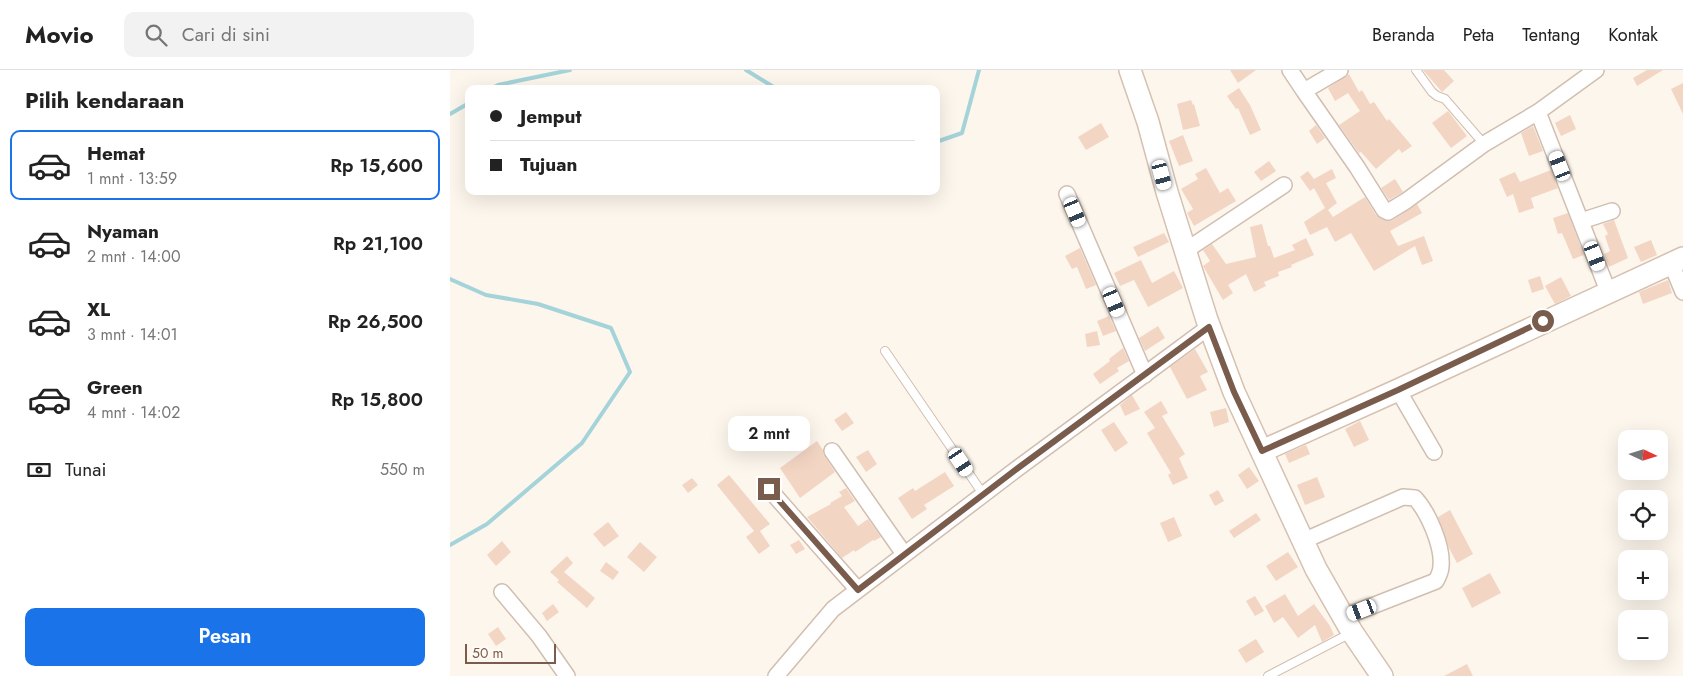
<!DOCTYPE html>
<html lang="id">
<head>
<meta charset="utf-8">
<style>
  :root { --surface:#fff; --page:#f2f2f2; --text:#222; --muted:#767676; --line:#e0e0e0; --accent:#1a73e8 }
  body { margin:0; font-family:Jost,sans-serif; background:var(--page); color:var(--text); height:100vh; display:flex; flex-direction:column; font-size:19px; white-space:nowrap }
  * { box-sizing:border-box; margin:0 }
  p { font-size:16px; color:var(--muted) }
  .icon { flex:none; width:28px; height:28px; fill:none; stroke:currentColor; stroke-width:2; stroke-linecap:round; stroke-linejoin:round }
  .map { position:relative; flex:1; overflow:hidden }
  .drawer { display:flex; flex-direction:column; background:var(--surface); width:450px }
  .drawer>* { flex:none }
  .hud { position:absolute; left:15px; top:15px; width:475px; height:110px; border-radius:10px; box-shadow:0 5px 20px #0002; display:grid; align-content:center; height:110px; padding:0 25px; background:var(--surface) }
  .needle { width:32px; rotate:94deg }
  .fabs { position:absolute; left:1168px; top:360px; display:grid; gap:10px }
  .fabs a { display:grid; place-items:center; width:50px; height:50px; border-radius:10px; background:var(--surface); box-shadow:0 5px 20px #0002; font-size:25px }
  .scale { position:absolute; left:15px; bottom:12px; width:91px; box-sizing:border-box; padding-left:5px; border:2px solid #7a5c4d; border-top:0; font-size:14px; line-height:18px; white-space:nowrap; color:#7a5c4d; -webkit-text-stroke:4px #fffaf3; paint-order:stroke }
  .end { position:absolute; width:22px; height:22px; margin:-11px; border:6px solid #7a5c4d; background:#fff; box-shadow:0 0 0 2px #fff }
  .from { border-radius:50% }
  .bubble { position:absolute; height:35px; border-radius:10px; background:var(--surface); box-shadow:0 5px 20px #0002; font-size:16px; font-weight:600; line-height:35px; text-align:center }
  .car { position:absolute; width:15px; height:30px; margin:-15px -8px; border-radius:6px; box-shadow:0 0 4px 1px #0007; background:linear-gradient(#fff 24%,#345 0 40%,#fff 0 76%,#345 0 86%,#fff 0) }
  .hud b { display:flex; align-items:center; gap:18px; height:48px; font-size:19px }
  .hud b+b { border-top:1px solid var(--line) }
  .hud i { width:12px; height:12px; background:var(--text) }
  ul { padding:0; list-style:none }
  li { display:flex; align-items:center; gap:15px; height:70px; margin:0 10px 8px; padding:0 15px; border:2px solid transparent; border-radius:10px }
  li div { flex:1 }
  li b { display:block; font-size:19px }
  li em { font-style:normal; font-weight:600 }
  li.active { border-color:var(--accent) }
  li>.icon { width:45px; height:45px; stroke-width:1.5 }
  h2 { padding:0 25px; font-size:22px; line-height:60px }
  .pay { display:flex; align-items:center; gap:12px; height:55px; padding:0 25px; font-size:19px }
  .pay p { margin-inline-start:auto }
  .cta { display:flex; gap:10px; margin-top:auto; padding:10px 25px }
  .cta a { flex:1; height:58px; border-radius:10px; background:var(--accent); color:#fff; font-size:20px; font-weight:600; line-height:58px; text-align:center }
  header { display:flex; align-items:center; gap:30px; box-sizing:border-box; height:70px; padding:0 25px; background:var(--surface); border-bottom:1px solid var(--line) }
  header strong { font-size:24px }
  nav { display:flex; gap:28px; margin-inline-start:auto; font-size:18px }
  .search { width:350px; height:45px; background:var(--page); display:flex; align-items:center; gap:12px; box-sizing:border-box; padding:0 18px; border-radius:10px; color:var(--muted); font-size:19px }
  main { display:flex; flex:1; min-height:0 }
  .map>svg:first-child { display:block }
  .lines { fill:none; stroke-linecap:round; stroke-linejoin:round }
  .stream { stroke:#a5d3da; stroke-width:4 }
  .building { fill:#f3d5c3 }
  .lane-casing { stroke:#d1beb0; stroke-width:10 }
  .street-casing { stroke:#d1beb0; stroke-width:18 }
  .secondary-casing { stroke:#d6c0b0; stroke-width:24 }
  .lane { stroke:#fff; stroke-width:8 }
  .street { stroke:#fff; stroke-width:15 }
  .secondary { stroke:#fff; stroke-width:21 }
  .route { stroke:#7a5c4d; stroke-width:6 }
</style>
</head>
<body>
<header>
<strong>Movio</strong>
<div class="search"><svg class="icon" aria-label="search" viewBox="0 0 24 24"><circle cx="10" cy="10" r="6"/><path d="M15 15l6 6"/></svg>Cari di sini</div>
<nav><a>Beranda</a><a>Peta</a><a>Tentang</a><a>Kontak</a></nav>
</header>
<main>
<section class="drawer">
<h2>Pilih kendaraan</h2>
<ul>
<li class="active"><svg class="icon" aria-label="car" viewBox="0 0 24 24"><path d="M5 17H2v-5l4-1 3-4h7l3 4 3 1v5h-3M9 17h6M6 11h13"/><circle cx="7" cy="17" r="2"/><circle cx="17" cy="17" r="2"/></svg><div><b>Hemat</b><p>1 mnt · 13:59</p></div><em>Rp 15,600</em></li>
<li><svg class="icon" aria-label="car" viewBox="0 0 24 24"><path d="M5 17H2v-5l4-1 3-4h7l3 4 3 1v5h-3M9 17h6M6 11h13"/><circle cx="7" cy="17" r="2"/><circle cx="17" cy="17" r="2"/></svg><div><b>Nyaman</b><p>2 mnt · 14:00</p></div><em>Rp 21,100</em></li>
<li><svg class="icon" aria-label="car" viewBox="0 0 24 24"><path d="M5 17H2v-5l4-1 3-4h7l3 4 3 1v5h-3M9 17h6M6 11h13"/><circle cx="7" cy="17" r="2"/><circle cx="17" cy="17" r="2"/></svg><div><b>XL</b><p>3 mnt · 14:01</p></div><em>Rp 26,500</em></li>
<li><svg class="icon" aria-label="car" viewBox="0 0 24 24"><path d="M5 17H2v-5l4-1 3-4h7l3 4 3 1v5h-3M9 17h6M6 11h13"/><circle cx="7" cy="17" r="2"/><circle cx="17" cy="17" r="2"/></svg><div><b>Green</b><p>4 mnt · 14:02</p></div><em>Rp 15,800</em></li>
</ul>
<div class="pay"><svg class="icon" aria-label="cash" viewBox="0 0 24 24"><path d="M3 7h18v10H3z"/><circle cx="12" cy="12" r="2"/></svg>Tunai<p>550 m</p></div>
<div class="cta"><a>Pesan</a></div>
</section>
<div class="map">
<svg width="1233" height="606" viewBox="0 0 1233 606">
  <rect width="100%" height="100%" fill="#fdf6ec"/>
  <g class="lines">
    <path class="stream" d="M296,0l31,19
      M41,19l7,-4 72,-15
      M0,44l19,-11
      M486,72l26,-9 17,-63
      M0,209l36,16 52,9 73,24 19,44 -48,71 -95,81 -37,21"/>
  </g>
  <path class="building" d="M780,0h26l-18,13z
    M973,0h21l10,11 -12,11z
    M1197,0h16l-26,16 -4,-8z
    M899,4l10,18 3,-2 8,14 4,-2 13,19 2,-2 23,27 -10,7 -3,-4 -23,20 -15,-17 -2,1 -20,-28 21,-14 -12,-18 -13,8 -7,-13z
    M1233,13v31l-12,-25z
    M789,18l11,17 11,25 -11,5 -12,-27 -2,1 -9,-13z
    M741,30l2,5 1,-1 6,22 -17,4 -6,-26z
    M998,41l19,25 -16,12 -19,-25z
    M1120,45l6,14 -15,7 -6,-13z
    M651,53l8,14 -23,13 -8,-13z
    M866,55l9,13 -8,6 -8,-13z
    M1083,56l10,25 -14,5 -8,-23z
    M733,65l10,26 -14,5 -10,-25z
    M819,91l7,10 -15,10 -7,-9z
    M756,98l14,25 8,-5 8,13 -42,25 -7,-13 6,-4 -12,-20 17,-10 -3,-5z
    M882,99l4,9 -10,5 11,20 -9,7 5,7 32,-20 11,18 12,6 5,-1 24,-16 5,9 -32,18 8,15 26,-10 9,25 -11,4 -7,-19 -41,25 -23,-38 -16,9 -8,-15 -17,8 -6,-13 21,-14 -11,-20 -4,3 -10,-14 8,-6 6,8z
    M1101,100l7,18 -27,10 3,10 -15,5 -6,-19 -6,3 -8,-18 16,-7 5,10z
    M945,109l8,13 -14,8 -8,-12z
    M1118,143l16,42 -11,4 -11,-26 -4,1 -5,-16z
    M1164,150l14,38 -19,9 -5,-13 6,-3 -5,-15 3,-2 -5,-10z
    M812,154l6,22h2l4,12 21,-8 -3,-5 14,-7 8,17 -23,10 1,2 -14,5 1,4 -15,6 2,4 -12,6 -8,-18 -18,11 5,8 -10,7 -20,-34 7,-5 -7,-11 9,-6 14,20 30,-7 -6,-30z
    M714,163l5,9 -31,15 -5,-10z
    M1201,170l6,15 -16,7 -7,-15z
    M630,178l16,37 -10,4 -9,-22 -5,2 -7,-13z
    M691,190l11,23 22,-12 9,17 -35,19 -14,-27 -14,6 -6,-13z
    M1090,206l4,13 -12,4 -4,-13z
    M1111,207l10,19 -16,8 -10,-18z
    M1218,210l4,13 -29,11 -4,-12z
    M659,246l7,15 -13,5 -6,-15z
    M708,256l7,12 -20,13 -6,-13z
    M647,261l3,14 -13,2 -2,-13z
    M673,278l6,13 -12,7 2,3 -19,13 -7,-10 17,-13 -1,-2z
    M745,279l13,23 -8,4 7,14 -20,9 -17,-32z
    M682,325l8,14 -15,7 -5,-11z
    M711,331l7,12 -6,3 23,38 -6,4 9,20 -15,7 -5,-10 3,-2 -24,-40 8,-5 -11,-16z
    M776,338l3,14 -15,5 -4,-15z
    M396,342l8,11 -12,8 -8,-11z
    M910,351l9,19 -15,7 -9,-18z
    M664,352l14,21 -13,9 -14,-22z
    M367,371l6,9v4l12,18 -35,26 -20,-30z
    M856,375l4,9 -21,9 -4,-9z
    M418,380l9,14 -11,8 -10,-15z
    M799,397l10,14 -12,8 -9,-14z
    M495,402l9,14 -30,19 3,4 -15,10 -14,-21 15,-10 2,3z
    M279,405l41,49 -10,7 10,15 -11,8 -13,-17 8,-6 -37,-46z
    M867,407l8,20 -20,8 -8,-20z
    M242,408l6,7 -10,8 -6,-8z
    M396,418l9,13 -11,6 14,19 10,-7 13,18 -7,4 -1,-1 -18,12 -1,-2 -12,8 -35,-41 24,-13 -1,-1 12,-7 -3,-4z
    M768,420l6,11 -9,5 -6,-11z
    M1000,440l23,44 -16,9 -8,-15 -11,-31z
    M806,443l5,7 -27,18 -5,-7z
    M724,447l8,19 -14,6 -8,-19z
    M158,452l11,14 -15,11 -11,-13z
    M349,470l6,9 -9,5 -6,-9z
    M52,471l9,11 -15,14 -9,-11z
    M190,472l17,15 -13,15 -17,-15z
    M838,482l10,15 -22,14 -10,-15z
    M117,486l6,7 -9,9 31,26 -8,10 -30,-26 2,-2 -9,-8z
    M156,492l13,10 -6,8 -13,-9z
    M1040,503l11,20 -29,15 -10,-20z
    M835,524l13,22 16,-12 16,22 4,9 -12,7 -7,-17 -17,13 -15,-21 -9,6 -9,-17z
    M805,526l9,15 -9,5 -9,-15z
    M103,534l6,8 -12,9 -5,-8z
    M48,557l8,12 -10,7 -8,-12z
    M806,569l8,13 -18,11 -8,-13z
    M1017,594l6,12h-29z"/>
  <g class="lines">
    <defs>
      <path id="lane" d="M966,0l16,22 5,4 8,3 39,45
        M435,281l98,143
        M818,606l83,-43"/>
      <path id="street" d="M840,0l14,21
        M890,0l-36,21 53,76 27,43 4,2 18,-11 78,-57 54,-32 58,-42
        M1088,42l70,179
        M617,124l78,181
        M1131,151l31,-10
        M735,181l99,-66
        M1221,193l12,29
        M948,320l36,62
        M382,381l72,103
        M319,419l89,101
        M853,471l100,-44 12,1c13,14 28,48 26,68 0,6 -3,11 -5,15l-92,36
        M52,522l37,44 28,40
        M326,606l57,-67 185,-141 191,-141"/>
      <path id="secondary" d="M680,0l18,52 19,70 40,128 27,72 82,177 36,63 30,44
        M812,381l136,-61 285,-132"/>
    </defs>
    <use href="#lane" class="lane-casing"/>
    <use href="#street" class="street-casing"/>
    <use href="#secondary" class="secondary-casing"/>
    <use href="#lane" class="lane"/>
    <use href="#street" class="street"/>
    <use href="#secondary" class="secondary"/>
  </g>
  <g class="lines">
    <path class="route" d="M319,419l89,101 160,-122 191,-141 25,65 28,59 136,-61 145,-69"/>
  </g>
</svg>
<div class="fabs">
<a><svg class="needle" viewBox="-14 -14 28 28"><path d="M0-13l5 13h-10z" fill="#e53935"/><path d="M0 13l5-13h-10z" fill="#767676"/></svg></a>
<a><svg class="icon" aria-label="locate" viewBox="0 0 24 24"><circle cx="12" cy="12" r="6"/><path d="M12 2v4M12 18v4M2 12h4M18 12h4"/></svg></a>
<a>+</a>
<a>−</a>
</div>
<div class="scale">50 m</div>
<i class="end from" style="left:1093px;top:251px"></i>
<i class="end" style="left:319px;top:419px"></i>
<div class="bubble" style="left:278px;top:346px;width:82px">2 mnt</div>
<i class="car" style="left:1110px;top:96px;rotate:339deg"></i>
<i class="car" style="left:712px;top:105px;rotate:165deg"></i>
<i class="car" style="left:625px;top:142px;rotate:157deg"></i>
<i class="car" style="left:1145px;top:186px;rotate:159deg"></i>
<i class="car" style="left:664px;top:232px;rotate:157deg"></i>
<i class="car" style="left:511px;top:392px;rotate:146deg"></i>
<i class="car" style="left:912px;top:540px;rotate:249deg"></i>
<div class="hud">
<b><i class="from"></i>Jemput</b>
<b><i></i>Tujuan</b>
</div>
</div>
</main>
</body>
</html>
